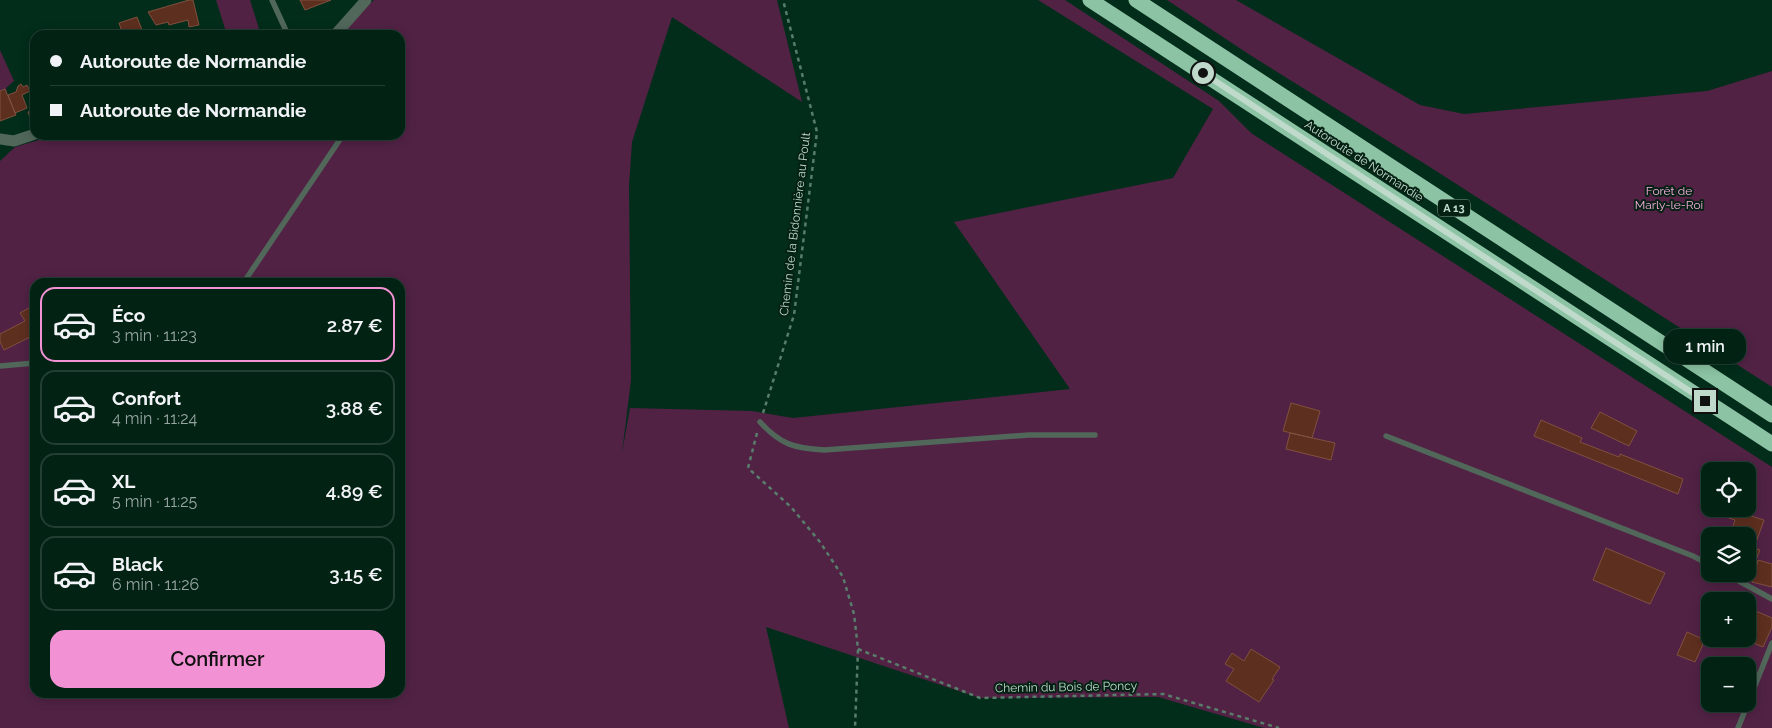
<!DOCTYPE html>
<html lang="fr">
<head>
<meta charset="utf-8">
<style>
  :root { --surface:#022214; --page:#0c2a1d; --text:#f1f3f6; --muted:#96a4a0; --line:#233f34; --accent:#f391d5 }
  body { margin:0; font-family:Raleway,sans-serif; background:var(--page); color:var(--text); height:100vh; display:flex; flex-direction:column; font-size:19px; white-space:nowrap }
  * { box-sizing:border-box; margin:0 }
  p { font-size:16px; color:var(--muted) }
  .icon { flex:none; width:28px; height:28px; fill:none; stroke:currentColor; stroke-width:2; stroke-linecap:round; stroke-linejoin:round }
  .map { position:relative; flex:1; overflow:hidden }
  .sheet { position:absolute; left:30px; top:278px; width:375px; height:420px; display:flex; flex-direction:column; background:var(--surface); border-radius:15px; box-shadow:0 2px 12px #0003,0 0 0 1px var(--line) }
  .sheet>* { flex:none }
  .top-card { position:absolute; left:30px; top:30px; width:375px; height:110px; border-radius:15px; box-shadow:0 2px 12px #0003,0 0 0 1px var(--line); display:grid; align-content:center; height:110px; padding:0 20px; background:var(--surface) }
  .fabs { position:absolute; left:1701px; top:462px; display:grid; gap:10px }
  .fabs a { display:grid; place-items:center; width:55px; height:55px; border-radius:10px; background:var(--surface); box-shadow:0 2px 12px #0003,0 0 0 1px var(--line); font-size:25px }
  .end { position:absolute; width:22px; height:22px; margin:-11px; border:6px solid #bfdaca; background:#111; box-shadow:0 0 0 2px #111 }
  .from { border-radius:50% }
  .bubble { position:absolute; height:35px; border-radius:15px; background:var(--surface); box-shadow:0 2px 12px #0003,0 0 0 1px var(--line); font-size:16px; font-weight:600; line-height:35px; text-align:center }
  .top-card b { display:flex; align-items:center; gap:18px; height:48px; font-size:19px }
  .top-card b+b { border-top:1px solid var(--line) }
  .top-card i { width:12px; height:12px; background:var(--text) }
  ul { padding:9px 0 0; list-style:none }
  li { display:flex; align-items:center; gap:15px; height:75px; margin:0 10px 8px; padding:0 10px; border:2px solid var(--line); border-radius:15px }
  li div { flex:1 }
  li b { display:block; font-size:19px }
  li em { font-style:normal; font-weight:600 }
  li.active { border-color:var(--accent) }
  li>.icon { width:45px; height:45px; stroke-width:1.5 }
  .cta { display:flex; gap:10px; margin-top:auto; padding:10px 20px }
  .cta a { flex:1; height:58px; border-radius:15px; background:var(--accent); color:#111; font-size:20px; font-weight:600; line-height:58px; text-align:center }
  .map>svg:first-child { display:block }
  .green { fill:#512244; fill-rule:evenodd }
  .building { fill:#5d2f1f; stroke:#81503f }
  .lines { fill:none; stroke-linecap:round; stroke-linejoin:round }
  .path { stroke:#597d6b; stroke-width:2.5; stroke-dasharray:4 4; stroke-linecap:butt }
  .service { stroke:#51675a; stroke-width:5.5 }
  .minor { stroke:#51675a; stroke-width:11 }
  .motorway { stroke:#8cc3a4; stroke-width:15 }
  .route { stroke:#bfdaca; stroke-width:6 }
  .labels { text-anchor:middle; stroke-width:4; stroke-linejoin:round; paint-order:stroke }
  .shield { fill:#052114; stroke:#87a293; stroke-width:1 }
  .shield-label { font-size:11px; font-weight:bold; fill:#bfdaca }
  .street-label { font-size:12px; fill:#bfdaca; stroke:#052114 }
  .park-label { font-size:12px; fill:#f9afe0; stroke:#052114 }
</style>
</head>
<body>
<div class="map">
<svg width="1772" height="728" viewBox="0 0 1772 728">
  <rect width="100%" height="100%" fill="#022d1a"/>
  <path class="green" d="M216,0h34l11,35h-34z
    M374,0h403l25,102 -130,-85 -40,125 -3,44 2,194 -9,73 8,-45 122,3 41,7 277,-29 -116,-167 219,-44 40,-69 -175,-109h27l154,101 32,32 521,334v261h-508l-106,-31 -178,1 -214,-71 23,101h-789v-567l15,-14 41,-12h344v-100h-64zM35,282h365v410h-365zM1710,471h38v38h-38zM1710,536h38v38h-38zM1710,601h38v38h-38zM1710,666h38v38h-38z
    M1167,0h69l184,105 44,9 243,-23 65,-20v316l-339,-218 -183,-114z
    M0,50l14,31 -8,7 1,7 -2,-6 -5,2z"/>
  <path class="building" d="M189,0h4l6,25 -10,2 -1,-7 -19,5 -1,-3 -12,3 -8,-13z
    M300,0h31l-26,10z
    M137,17l7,18h-21l-4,-12z
    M21,84l2,3 4,-2 3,6 -8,4 5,13 -12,5 -7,-18 8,-3 2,-6z
    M5,89l11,26 -16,6v-30z
    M35,109v22l-7,-19z
    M29,308l6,9v24l-3,-5 -28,14 -4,-8v-8l25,-13 -5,-8z
    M1291,403l29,8 -8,27 -29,-7z
    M1600,412l37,19 -8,15 -38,-18z
    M1541,420l41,18 -2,4 39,15 1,-3 63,25 -5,15 -144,-58z
    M1290,433l45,10 -4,17 -45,-11z
    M1709,494l1,15 38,-1h2l-2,7 16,5 -10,28 6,2 -4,10 -8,-3v-21h-18l5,-16 -31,-10z
    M1606,548l59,25 -15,31 -57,-24z
    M1758,560l14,4v23l-20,-5z
    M1751,609l21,9v9l-9,20 -20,-8h5v-21z
    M1687,632l18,8 -10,22 -18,-7z
    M1251,649l29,18 -8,12 2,1 -15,22 -33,-21 8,-12 -9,-5 7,-11 12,8z"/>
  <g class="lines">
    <path class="path" d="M763,413l31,-98 23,-183 -34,-132
      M757,433l-9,35 43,39 29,35 23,35 11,37 4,35 -3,79
      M858,649l122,49 183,-4 116,34"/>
    <path class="service" d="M272,0l16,35
      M244,282l99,-147
      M0,366l35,-3
      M760,422c21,23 34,26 64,28l205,-15h66
      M1386,436l307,120 17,9
      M1726,574l46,25
      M1738,728l34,-85"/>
    <path class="minor" d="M335,35l31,-35
      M0,139l14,2 21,-7"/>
    <path class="motorway" d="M1090,0l682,444
      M1136,0l636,415"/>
  </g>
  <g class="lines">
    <path class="route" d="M1203,73l502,328"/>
  </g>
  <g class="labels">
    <rect class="shield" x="1438" y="199.5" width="32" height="17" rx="4"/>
    <g class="shield-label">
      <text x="1454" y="212">A 13</text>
    </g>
    <g class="street-label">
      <text transform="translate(1364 161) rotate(33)" y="4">Autoroute de Normandie</text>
      <text transform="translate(795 224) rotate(-83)" y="4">Chemin de la Bidonnière au Poult</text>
      <text transform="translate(1066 687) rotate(-1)" y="4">Chemin du Bois de Poncy</text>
    </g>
    <g class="park-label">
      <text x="1669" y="195">Forêt de<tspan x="1669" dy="14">Marly-le-Roi</tspan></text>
    </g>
  </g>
</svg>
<div class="fabs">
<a><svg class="icon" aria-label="locate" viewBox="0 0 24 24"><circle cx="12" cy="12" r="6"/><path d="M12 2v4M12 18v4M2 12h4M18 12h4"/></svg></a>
<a><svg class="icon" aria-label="layers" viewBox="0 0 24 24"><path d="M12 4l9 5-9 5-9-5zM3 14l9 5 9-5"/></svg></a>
<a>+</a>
<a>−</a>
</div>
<i class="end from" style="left:1203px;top:73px"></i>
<i class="end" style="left:1705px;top:401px"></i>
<div class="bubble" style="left:1664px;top:329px;width:82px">1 min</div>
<div class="top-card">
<b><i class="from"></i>Autoroute de Normandie</b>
<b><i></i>Autoroute de Normandie</b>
</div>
<section class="sheet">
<ul>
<li class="active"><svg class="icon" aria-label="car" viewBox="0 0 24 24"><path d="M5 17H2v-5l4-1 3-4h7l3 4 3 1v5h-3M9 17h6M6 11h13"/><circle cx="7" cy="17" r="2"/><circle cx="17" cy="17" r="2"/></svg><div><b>Éco</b><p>3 min · 11:23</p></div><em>2.87 €</em></li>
<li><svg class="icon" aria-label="car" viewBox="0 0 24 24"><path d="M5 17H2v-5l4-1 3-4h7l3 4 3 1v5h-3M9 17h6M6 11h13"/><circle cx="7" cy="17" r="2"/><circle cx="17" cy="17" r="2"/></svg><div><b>Confort</b><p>4 min · 11:24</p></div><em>3.88 €</em></li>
<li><svg class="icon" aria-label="car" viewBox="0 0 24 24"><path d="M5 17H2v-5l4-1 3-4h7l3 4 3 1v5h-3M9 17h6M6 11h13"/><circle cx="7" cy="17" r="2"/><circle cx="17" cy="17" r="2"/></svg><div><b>XL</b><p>5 min · 11:25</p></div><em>4.89 €</em></li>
<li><svg class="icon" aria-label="car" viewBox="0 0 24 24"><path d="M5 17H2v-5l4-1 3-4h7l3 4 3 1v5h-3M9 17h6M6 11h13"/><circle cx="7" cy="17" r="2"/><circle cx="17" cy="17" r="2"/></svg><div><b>Black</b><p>6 min · 11:26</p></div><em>3.15 €</em></li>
</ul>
<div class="cta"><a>Confirmer</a></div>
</section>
</div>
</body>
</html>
